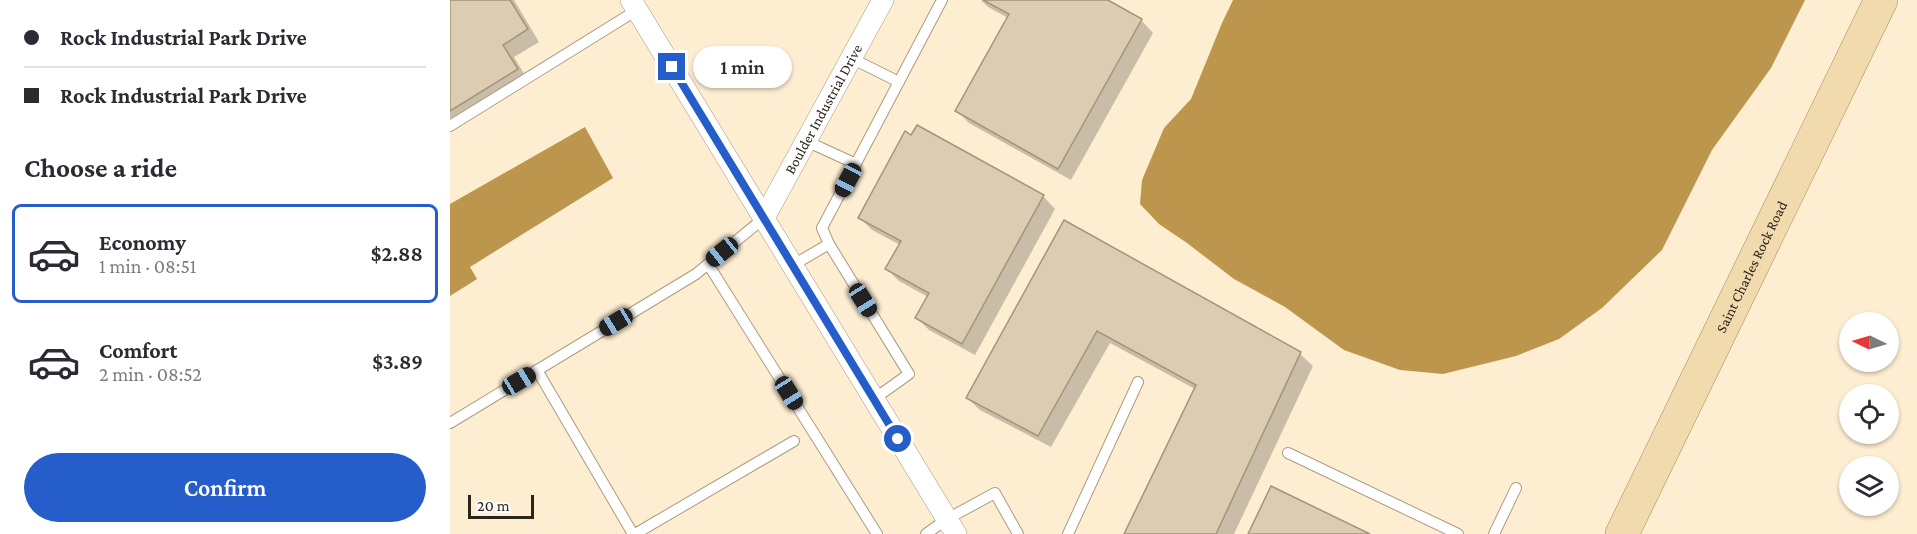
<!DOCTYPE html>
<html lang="en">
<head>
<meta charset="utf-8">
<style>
  :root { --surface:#fff; --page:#f2f2f3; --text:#2b2b33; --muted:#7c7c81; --line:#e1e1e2; --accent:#255dca }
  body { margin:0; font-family:"Crimson Pro",serif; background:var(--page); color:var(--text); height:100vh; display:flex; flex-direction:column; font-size:22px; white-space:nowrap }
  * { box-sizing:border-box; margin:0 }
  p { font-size:20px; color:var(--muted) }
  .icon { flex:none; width:33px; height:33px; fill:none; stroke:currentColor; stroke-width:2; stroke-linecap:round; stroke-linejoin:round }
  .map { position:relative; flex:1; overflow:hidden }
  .details { display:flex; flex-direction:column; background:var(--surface); width:450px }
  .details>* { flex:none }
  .hud { display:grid; align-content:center; height:132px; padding:0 24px; background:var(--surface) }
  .needle { width:39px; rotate:275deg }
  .fabs { position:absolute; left:1389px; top:312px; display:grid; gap:12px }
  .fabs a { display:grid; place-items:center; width:60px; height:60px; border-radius:50%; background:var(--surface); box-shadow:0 2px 4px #0004; font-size:30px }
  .scale { position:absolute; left:18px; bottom:15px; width:66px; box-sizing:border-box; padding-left:6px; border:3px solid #2a241a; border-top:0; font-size:16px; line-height:21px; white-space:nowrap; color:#2a241a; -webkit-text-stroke:4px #fcfcfc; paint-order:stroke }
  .end { position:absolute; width:27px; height:27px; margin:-14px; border:8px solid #255dca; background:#fff; box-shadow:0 0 0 3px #fff }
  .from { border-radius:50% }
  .bubble { position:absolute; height:42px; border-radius:21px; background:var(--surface); box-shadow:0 2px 4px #0004; font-size:20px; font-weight:600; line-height:42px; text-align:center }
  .car { position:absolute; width:18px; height:36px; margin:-18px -9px; border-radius:8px; box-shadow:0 0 4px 2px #0007; background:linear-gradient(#222 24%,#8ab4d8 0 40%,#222 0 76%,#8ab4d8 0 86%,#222 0) }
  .hud b { display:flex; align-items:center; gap:21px; height:57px; font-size:22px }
  .hud b+b { border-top:2px solid var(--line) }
  .hud i { width:15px; height:15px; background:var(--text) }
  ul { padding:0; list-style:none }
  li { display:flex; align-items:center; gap:18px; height:99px; margin:0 12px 9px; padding:0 12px; border:3px solid transparent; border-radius:9px }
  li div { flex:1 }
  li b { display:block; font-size:22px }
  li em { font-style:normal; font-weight:600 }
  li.current { border-color:var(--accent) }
  li>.icon { width:54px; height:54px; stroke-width:1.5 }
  h2 { padding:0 24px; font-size:27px; line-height:72px }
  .cta { display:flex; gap:12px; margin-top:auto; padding:12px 24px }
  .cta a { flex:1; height:69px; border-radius:36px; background:var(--accent); color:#fff; font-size:24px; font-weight:600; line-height:69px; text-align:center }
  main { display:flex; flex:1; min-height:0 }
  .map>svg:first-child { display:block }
  .water { fill:#bc964d }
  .shadow { fill:#0003 }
  .building { fill:#dcccb1; stroke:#a3947a; stroke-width:1.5 }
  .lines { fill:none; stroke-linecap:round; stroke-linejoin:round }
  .service-casing { stroke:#aa9b81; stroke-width:12 }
  .minor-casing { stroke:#aa9b81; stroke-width:22 }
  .primary-casing { stroke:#a68b58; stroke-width:34 }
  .service { stroke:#fff; stroke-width:10 }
  .minor { stroke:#fff; stroke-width:21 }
  .primary { stroke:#f2daaf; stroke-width:33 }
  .route { stroke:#255dca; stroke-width:8 }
  .labels { text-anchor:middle; stroke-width:4.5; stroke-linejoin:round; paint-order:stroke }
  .street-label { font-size:15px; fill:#2a241a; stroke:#fcfcfc }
</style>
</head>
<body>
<main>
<section class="details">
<div class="hud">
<b><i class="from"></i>Rock Industrial Park Drive</b>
<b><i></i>Rock Industrial Park Drive</b>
</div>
<h2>Choose a ride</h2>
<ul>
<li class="current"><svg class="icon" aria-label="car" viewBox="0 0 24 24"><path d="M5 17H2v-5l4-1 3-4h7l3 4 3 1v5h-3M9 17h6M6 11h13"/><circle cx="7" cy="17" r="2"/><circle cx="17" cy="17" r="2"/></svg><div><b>Economy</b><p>1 min · 08:51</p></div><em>$2.88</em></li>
<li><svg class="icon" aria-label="car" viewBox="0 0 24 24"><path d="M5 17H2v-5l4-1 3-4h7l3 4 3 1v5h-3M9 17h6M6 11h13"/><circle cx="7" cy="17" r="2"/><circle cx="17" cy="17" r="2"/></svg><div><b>Comfort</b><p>2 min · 08:52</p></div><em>$3.89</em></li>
</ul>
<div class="cta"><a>Confirm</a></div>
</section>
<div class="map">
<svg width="1467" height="534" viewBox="0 0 1467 534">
  <rect width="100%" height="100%" fill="#fdedd1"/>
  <path class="water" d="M783,0h572l-34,68 -59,82 -50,100 -60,58 -43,31 -43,17 -73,18 -43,-4 -56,-20 -59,-43 -51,-28 -47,-36 -28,-19 -19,-20 2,-24 22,-52 27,-29 31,-76z
    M135,127l28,51 -143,89 7,12 -27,17v-92z"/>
  <path class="shadow" d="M0,0h64l25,42 -25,15 15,25 -79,49z
    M531,0h124l36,20 12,13 -82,147 -102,-57 -12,-12 51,-93 -20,-11z
    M593,196l12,13 -80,146 -46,-25 -12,-12 11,-21 -29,-16 -12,-12 13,-24 -28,-15 -12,-12z
    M614,222l236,132 13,12 -79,168h-109l70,-145 -85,-46 -59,104 -71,-37 -13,-12z"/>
  <path class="building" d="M0,0h60l18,29 -25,16 15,24 -68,42z
    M533,0h125l34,19 -84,150 -103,-58 54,-97z
    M467,125l127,70 -82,149 -47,-26 14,-25 -44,-24 16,-28 -43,-23 47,-87 6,4z
    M614,220l237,132 -85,182h-92l72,-149 -99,-54 -59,105 -72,-38z
    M821,486l99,48h-122z"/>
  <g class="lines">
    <defs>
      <path id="service" d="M401,58l48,24
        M0,126l187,-116
        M356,141l50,23
        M379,244l-7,-16 120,-228
        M258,264l169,270
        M343,265l36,-21 80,130 -35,25
        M87,370l96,164
        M0,423l246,-149 68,-56
        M838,453l170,81
        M185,534l159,-93
        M476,534l21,-15 48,-26 23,41
        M618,534l70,-152
        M1044,534l22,-46"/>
      <g id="minor">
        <path d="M181,0l325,534"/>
        <path id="s1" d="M314,218l119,-218"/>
      </g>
      <g id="primary">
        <path id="s2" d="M1172,534l259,-534"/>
      </g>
    </defs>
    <use href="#service" class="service-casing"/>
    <use href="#minor" class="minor-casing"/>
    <use href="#primary" class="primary-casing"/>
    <use href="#service" class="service"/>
    <use href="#minor" class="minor"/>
    <use href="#primary" class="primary"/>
  </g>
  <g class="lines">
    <path class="route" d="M222,67l226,372"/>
  </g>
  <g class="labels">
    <g class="street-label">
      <text dy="5" stroke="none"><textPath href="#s1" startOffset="124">Boulder Industrial Drive</textPath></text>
      <text dy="5" stroke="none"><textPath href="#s2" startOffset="297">Saint Charles Rock Road</textPath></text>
    </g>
  </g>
</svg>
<div class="fabs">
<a><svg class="needle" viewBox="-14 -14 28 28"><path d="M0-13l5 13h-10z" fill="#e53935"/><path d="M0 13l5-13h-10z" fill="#7c7c81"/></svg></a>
<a><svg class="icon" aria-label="locate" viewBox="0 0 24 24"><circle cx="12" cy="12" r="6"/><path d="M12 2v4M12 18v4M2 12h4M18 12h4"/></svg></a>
<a><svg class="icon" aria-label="layers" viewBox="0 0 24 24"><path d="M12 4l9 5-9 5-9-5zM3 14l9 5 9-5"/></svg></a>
</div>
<div class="scale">20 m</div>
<i class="end from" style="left:448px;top:439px"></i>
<i class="end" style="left:222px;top:67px"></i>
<div class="bubble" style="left:243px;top:46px;width:99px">1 min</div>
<i class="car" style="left:398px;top:180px;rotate:208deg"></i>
<i class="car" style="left:272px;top:252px;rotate:231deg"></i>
<i class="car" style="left:413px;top:300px;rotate:148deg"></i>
<i class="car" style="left:166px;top:322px;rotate:239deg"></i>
<i class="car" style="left:69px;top:381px;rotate:59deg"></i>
<i class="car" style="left:339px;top:393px;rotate:148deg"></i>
</div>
</main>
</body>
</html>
